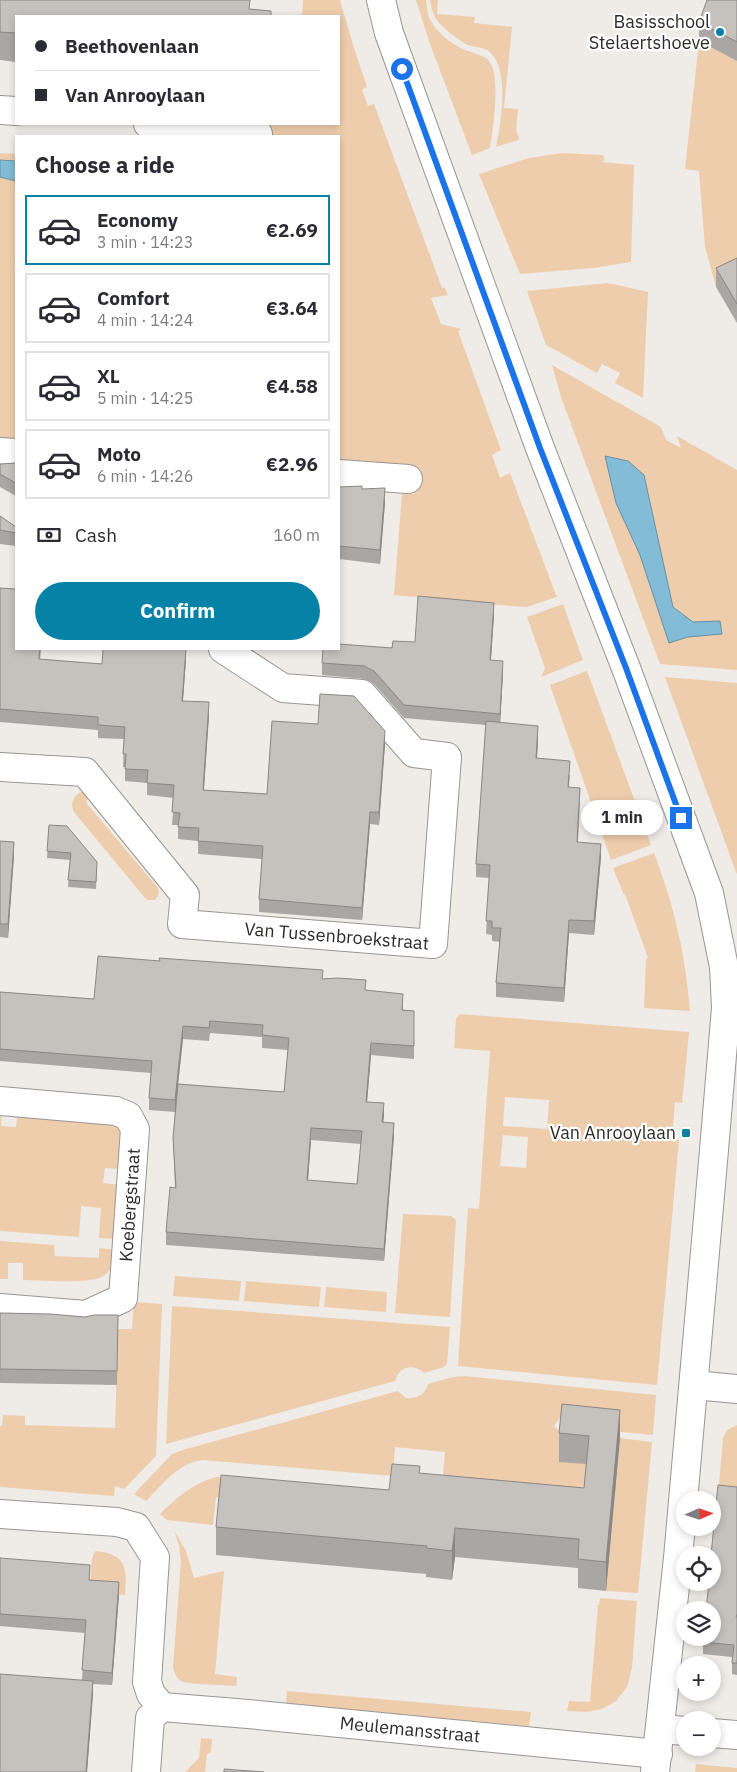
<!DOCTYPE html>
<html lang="en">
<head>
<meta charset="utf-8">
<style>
  :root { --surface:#fff; --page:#f7f7f7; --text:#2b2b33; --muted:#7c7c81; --line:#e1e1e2; --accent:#0782a7 }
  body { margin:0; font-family:"IBM Plex Sans",sans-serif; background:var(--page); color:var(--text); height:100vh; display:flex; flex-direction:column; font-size:19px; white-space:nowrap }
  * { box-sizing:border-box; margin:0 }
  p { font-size:16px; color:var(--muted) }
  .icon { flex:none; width:28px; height:28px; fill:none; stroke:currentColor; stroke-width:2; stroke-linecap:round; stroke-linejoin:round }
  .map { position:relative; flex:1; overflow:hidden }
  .side { position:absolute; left:15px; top:135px; width:325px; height:515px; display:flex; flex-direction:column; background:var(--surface); border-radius:0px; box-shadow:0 2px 8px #0003 }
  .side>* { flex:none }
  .hud { position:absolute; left:15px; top:15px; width:325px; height:110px; border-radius:0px; box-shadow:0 2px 8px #0003; display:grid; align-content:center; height:110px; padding:0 20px; background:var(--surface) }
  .needle { width:32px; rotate:87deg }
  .buttons { position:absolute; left:676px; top:1491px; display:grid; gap:10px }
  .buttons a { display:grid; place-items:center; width:45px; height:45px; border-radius:50%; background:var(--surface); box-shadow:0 2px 8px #0003; font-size:25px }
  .end { position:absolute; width:22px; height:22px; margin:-11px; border:6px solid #1a73e8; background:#fff; box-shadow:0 0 0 2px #fff }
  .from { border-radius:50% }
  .bubble { position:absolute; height:35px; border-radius:18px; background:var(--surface); box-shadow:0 2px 8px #0003; font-size:16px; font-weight:800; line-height:35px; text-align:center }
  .hud b { display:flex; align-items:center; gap:18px; height:48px; font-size:19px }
  .hud b+b { border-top:1px solid var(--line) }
  .hud i { width:12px; height:12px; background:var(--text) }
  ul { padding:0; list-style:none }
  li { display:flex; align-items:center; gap:15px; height:70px; margin:0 10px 8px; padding:0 10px; border:2px solid var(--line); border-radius:0px }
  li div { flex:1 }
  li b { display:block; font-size:19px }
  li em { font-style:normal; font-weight:800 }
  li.on { border-color:var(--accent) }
  li>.icon { width:45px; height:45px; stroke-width:1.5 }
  h2 { padding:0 20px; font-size:22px; line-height:60px }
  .pay { display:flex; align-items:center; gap:12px; height:55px; padding:0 20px; font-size:19px }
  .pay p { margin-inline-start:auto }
  .primary-button { display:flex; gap:10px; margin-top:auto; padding:10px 20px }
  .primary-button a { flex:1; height:58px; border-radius:30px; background:var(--accent); color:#fff; font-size:20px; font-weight:800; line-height:58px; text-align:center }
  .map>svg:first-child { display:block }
  .green { fill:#edcdac; fill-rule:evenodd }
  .water { fill:#82bcd6; stroke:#6891a2 }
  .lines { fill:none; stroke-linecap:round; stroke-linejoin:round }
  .street-casing { stroke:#999692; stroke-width:30 }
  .street { stroke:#fff; stroke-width:28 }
  .wall { fill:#a9a6a3; fill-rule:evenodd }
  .shaded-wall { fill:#8a8784 }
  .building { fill:#c5c1bd; stroke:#8a8784; fill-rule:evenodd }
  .route { stroke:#1a73e8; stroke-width:6 }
  .poi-dot { fill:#0782a7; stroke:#fff; stroke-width:2 }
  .labels { text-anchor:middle; stroke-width:4.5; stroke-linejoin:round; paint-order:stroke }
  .poi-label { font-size:18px; fill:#2d2c2a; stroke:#fff; text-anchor:end }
  .street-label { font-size:18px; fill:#2d2c2a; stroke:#fff }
</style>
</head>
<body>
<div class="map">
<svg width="737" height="1772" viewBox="0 0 737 1772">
  <rect width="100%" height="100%" fill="#efebe7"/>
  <path class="green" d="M303,0h37l14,48 13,39 -5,3 6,16 6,-2 68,184h3l3,7 -17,3 10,26 20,5 -3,2 43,119 -9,5 8,23 10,-5 46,122 3,1 -32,11 -89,-6v-2l-44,-4 8,-102h-3v-3l6,1v3h9v-24l-75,-5v-329h-71l3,-8 -6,-1 -4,-3h78v-108h-37z
    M416,0h10c1,6 1,13 4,19 6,14 24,27 38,32 7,3 16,4 21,10 12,14 4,69 1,87l-18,7 -42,-111z
    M430,0h8l-1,14 38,3 -1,6 38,4 -8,81 14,1 -2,21 3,7 -1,3 -22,7c5,-24 15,-82 -9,-97 -5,-3 -13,-3 -19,-5 -10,-5 -31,-21 -34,-30 -2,-4 -3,-10 -4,-15z
    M699,41l38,20v217l-21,9 -11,-40 -6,-76 -14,-2z
    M0,153l16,1v286l-16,-1z
    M562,153l40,2 2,2v4l-3,1 33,3 -3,97 -37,6 -74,6 -41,-100 50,-16z
    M608,283l40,9 -5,106 -28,-15 5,-10 -18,-9 -5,9 -51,-28 -19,-54z
    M552,365l109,62 5,13 15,8 -4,-12 60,34v200l-77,-6 -99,-267z
    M563,604l20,56 -42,17 4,-9 -18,-51z
    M587,671l64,174 -40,15 -61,-175z
    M665,677l72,6v191l-1,-2z
    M84,790l6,7 -4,4 2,4 70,83 1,6 -4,6h-7l-3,-2 -71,-86c-5,-11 1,-17 10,-22z
    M654,853c21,56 31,99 36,158l-46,-3 2,-49 2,-1 -23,-64 -1,1 -11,-27z
    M460,1014l229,18 -7,71 -7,-1 -3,37 7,1 -22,245 -199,-19 10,-158 11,1 11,-158 -36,-3 2,-29zM505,1097l44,3 -2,29 -44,-3zM503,1135l25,2 -2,31 -26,-2z
    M0,1109h2l-1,17 15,1 2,-16 99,14 6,11 -1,33 -17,-1 -2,15 17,2 -4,54 -17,-1 2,-30 -20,-2 -2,31 -79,-6z
    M403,1214l48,2 5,4 -6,97 -55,-4z
    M0,1241l54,4 1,11 44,2v-10l16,2c-1,9 -2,18 -10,25 -12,10 -64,5 -82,5v-17h-15v16h-8z
    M175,1276l66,5 -2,20 -66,-5z
    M246,1281l75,6 -2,20 -75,-6z
    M326,1287l61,5 -1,20 -62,-5z
    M134,1302l28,2 -6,152 -32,33 -9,-3 -1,10 -114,-9v-61h2l1,-11 22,1v9l90,3 3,-99h14z
    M172,1306l278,21 -3,37 -3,3 -20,6c-10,-10 -25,-7 -29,8l-229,63z
    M464,1376l192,19 -3,40 -62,-6 -32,-10 -5,7 8,7 27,31 -4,46 -144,-13 4,-45 -50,-5 -2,29 -190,-16c-24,2 -41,25 -57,41l-12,-7 38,-40 14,-5 212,-58 8,7c11,1 19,-3 22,-14l25,-7z
    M737,1425v73l-19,-2 5,-58 4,-8z
    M620,1438l32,4 -14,151 -32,-2z
    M216,1477h6l149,34 -155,-14 -3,28 -46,-5 -7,-6c16,-16 34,-31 56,-37z
    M174,1530l12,21 8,27 30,-7 -9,103 22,3 -1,9c-12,-1 -46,-1 -55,-5 -5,-3 -7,-9 -8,-14l8,-105 -2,-17z
    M95,1551c32,3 32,17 30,44l-36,-2 3,-34z
    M600,1598l37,3 -5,67 -5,19 -11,14 -14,8 -16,3 -19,-1 2,-10 19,1 2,-1 8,-95 -1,-1h2z
    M287,1691l244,21 -2,14 -243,-21z
    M201,1738l11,1 -1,13 -4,2 -2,18h-20l14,-14z
    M696,1764l41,4v4h-42z"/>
  <path class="water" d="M0,160l16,1v20l-16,-4z
    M605,456l23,5 16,14 29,132 20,15 27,-1 2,13 -34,3 -19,6 -29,-88 -24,-52z"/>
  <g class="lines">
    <defs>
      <g id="street">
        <path d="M381,0l8,33 151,415 86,220 83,225 15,74 2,41 -12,142 -36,408 -23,214"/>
        <path d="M0,110l16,1"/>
        <path d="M148,124l110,10"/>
        <path d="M0,452l16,1"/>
        <path d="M339,474l69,5"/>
        <path id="s1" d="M0,767l85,5 100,123 -3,29 251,20 14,-187 -33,-4 -52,-59 -79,-6 -60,-39"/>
        <path d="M0,1101l116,10 12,5 7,13 -12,169 -37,17 -86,-7"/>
        <path d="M694,1385l43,4"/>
        <path d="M0,1514l117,8 19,5 19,30 -8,125 4,12 11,13"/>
        <path id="s2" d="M162,1707l86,7 410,40"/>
        <path d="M661,1729l24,2"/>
        <path d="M712,1733l25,2"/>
        <path d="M146,1772l4,-54 12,-11"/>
      </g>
    </defs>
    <use href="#street" class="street-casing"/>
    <use href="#street" class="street"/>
  </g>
  <path class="wall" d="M0,0l251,9 20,7h-255v46l-16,-2z
    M737,0v61l-38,-20v-19z
    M737,258v65l-21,-36v-19z
    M16,463v33l-16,-9v-23z
    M339,481v6l23,2 23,13 -5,62 -41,-5z
    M0,516l16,11v19l-16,-2z
    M0,588l16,61h25l-1,11 62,4 84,-5 -3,42 26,14 -5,75 63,4 118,-50 -6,81 -9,-1 -8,96 -103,-8v-13l3,-40 -64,-5v-13l-20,-2v-14h-6l2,-27 -27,-3v-12l-22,-2v-14h-2l1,-28 -26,-1v-8l-98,-8z
    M494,615l-3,45 12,13 -3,50 38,17 -1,19 33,16 -1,12 11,15 -2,40 23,15 -7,78 -25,-2 -5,69 -68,-5v-14l4,-41 -8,-1v-6l-6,-1 3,-56 -13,-1v-13l10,-139 -82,-7 -30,-34 -10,-5 -42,-4v-12l93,-21z
    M49,825l48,44 -1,20 -28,-2 2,-27 -23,-2z
    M0,841l14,15 -6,82 -8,-1z
    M323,979l43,11 37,16v4l11,1v48l-43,-4 -4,47 17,13 -1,7 11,14 -10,125 -218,-16v-13l9,-44 -2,-50 2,-26 -26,-2v-12l2,-25 -151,-12v-69l94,7zM210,1033l52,4v11l26,2 -4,42 -106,-8 5,-45 26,2zM311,1140l50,4 -4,40 -49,-3z
    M0,1313l85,4 33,-2 -1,70 -117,-2z
    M559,1433l61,5 -14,153 -28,-3v-20l-123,-11 -3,23 -26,-3v-3l-210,-19v-28l173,-37 195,-2 2,-24 -27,-2z
    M737,1487v188l-5,-1v-17l-29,-3v-12z
    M0,1558l90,22 29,15 -7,90 -19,-1v10l-6,78h-87l82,-92 3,-47 -85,-7z"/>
  <path class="shaded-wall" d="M385,488v14l-5,62v-14z
    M494,603v12l-4,57v-12z
    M186,649v10l-4,54v-12z
    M503,661v12l-3,53v-12z
    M209,702v13l-6,87v-12z
    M538,726v14l-2,32v-14z
    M385,731v13l-6,81v-13z
    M370,812v12l-8,96v-12z
    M14,842v14l-6,82v-14z
    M601,844v13l-7,78v-14z
    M569,920v13l-5,69v-14z
    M183,1026v13l-8,73v-12z
    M371,1043v12l-5,59v-12z
    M384,1103v12l-2,20v-13z
    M394,1123v13l-10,125v-12z
    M311,1128v12l-4,53v-13z
    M620,1410v28l-14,153v-29z
    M455,1528v29l-3,23v-29z
    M119,1582v13l-7,90v-12z
    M93,1681v13l-6,78h-1z"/>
  <path class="building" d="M0,0h250l-1,9 22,2v5h-255v17l-16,-1z
    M707,0h30v42l-38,-20z
    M737,258v46l-21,-36z
    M16,463v20l-16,-9v-10z
    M339,481v6l23,-1v3l23,-1 -5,62 -41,-4z
    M0,516l16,11v6l-16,-3z
    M0,588l16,1v60h24l-1,10 63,5 1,-15h83l-4,52 27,1 -6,88 64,4 5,-73 46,3 2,-30 34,2 31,35 -6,81h-9l-8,96 -103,-9 4,-53 -65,-5 1,-13 -21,-1 2,-14 -8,-1 2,-27 -27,-2 1,-13 -23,-1 1,-15h-3l2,-27 -27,-2v-8l-98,-8z
    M418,596l76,7 -4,57 13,1 -3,53 -96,-9 -30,-34 -10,-5 -42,-3 1,-14h16v-5l53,4 1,-7 22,1z
    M486,721l52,5 -2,32 34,3 -2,26 12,1 -3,54 24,2 -7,77 -25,-1 -5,68 -68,-5 5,-55h-9v-7h-6l4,-56 -14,-1z
    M49,825l18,1 30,36 -1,20 -28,-2 3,-27 -24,-2z
    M0,841l14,1 -6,82h-8z
    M98,956l62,5 -1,-3 164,12 -1,9 16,-1 28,2 -1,10 38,4 -1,16 12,1v35l-43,-3 -5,59 18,1 -2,19 12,1 -10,126 -218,-17 4,-45 6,1 -3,-50 5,-54 106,8 5,-54 -27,-3 1,-10 -53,-4 -1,7 -26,-2 -8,74 -26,-2 3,-37 -152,-12v-57l94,7zM311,1128l51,3 -5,53 -50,-4z
    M0,1313l50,1 35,3 9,-2h24l-1,56 -117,-2z
    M562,1404l58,6 -14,152 -28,-3 1,-20 -124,-11 -3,23 -26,-3 1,-2 -211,-19 5,-52 168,15 3,-26 28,2 -1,7 165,15 5,-52 -30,-3z
    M718,1485l19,2v127l-1,3h1v46h-5l2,-18 -31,-3 1,-4h8v-28h-6l3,-28h3v-27h-1z
    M0,1558l90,7 -1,15 30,2 -7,91 -30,-3 4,-50 -86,-6z
    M0,1674l93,7 -7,91h-86z
    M224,1769l40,3h-40z"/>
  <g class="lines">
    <path class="route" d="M402,69l138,379 86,220 55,150"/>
  </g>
  <g class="poi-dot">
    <circle cx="720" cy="32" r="5"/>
    <rect x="681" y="1128" width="10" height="10" rx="2.5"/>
  </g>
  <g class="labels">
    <g class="poi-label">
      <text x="710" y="28">Basisschool<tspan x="710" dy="21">Stelaertshoeve</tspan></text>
      <text x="676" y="1139">Van Anrooylaan</text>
    </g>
    <g class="street-label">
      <text dy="6" stroke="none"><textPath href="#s1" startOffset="428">Van Tussenbroekstraat</textPath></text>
      <text transform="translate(130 1205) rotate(-86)" y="6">Koebergstraat</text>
      <text dy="6" stroke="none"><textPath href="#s2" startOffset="249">Meulemansstraat</textPath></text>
    </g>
  </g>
</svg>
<div class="buttons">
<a><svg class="needle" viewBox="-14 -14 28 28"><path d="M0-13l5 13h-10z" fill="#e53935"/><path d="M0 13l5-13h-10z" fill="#7c7c81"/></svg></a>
<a><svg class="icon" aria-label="locate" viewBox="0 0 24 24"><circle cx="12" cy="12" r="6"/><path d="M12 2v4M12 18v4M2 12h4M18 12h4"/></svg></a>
<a><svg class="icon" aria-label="layers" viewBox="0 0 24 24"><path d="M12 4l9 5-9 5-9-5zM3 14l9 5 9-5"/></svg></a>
<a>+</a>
<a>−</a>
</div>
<i class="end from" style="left:402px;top:69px"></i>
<i class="end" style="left:681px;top:818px"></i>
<div class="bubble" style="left:581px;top:800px;width:82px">1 min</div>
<div class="hud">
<b><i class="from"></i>Beethovenlaan</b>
<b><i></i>Van Anrooylaan</b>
</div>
<section class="side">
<h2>Choose a ride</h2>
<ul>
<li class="on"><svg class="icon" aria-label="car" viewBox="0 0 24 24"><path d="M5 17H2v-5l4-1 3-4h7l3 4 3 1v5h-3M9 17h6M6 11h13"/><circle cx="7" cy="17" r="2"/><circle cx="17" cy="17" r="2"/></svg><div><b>Economy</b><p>3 min · 14:23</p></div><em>€2.69</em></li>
<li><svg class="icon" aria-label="car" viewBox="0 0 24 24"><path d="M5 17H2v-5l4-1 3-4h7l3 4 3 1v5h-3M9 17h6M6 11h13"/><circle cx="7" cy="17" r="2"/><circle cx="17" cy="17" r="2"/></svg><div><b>Comfort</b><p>4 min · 14:24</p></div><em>€3.64</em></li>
<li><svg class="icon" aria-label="car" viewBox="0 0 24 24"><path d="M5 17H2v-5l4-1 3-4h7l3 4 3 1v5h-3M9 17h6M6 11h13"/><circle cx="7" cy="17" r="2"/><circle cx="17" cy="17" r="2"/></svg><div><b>XL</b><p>5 min · 14:25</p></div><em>€4.58</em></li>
<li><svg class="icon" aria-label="car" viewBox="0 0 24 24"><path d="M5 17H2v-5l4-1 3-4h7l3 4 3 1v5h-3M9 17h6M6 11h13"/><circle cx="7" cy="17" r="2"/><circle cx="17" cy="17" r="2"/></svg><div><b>Moto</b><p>6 min · 14:26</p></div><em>€2.96</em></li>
</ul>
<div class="pay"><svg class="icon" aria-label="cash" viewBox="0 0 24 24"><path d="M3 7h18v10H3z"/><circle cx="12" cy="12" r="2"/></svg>Cash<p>160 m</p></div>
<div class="primary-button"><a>Confirm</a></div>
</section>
</div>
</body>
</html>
